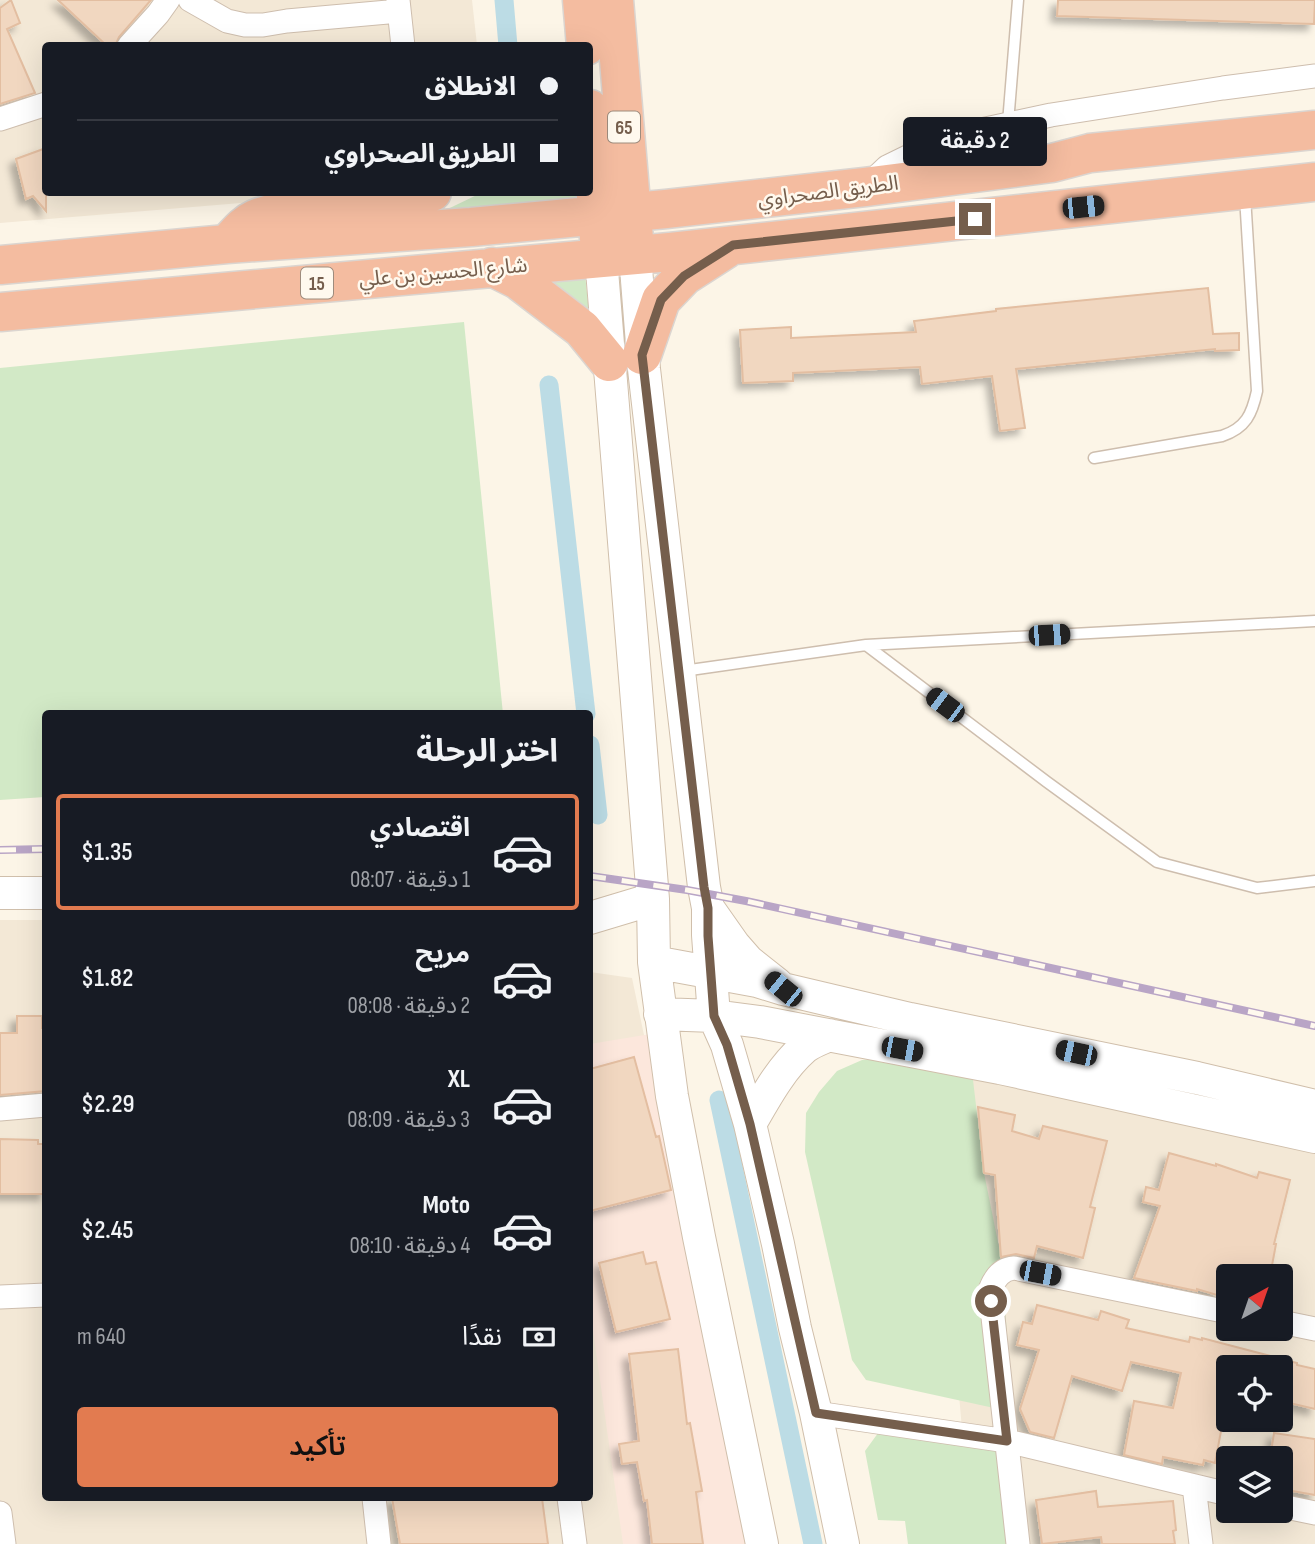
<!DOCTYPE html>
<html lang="ar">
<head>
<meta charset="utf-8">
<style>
  :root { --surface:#171b24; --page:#20242c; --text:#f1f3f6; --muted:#9ea1a6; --line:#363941; --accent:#e27b50 }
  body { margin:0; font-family:"Sofia Sans Condensed","Noto Sans Arabic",sans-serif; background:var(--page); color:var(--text); direction:rtl; height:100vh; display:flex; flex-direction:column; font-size:26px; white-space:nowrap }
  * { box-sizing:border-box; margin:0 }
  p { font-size:23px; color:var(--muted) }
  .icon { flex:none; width:38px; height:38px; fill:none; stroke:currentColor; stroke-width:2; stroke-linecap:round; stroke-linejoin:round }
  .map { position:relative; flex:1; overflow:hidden; direction:ltr }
  .sheet { position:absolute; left:42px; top:710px; width:551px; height:791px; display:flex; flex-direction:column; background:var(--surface); border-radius:7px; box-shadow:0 7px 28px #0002; direction:rtl }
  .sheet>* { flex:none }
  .banner { position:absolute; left:42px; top:42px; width:551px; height:154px; border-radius:7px; box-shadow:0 7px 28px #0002; direction:rtl; display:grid; align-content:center; height:154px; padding:0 35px; background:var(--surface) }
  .needle { width:46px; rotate:40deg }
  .controls { position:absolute; left:1216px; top:1264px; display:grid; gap:14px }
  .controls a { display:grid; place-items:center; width:77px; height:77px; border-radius:7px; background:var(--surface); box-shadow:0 7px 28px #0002; font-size:35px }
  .end { position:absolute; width:32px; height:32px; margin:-16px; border:9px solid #755e4c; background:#fff; box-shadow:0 0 0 4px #fff }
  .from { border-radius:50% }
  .bubble { position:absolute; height:49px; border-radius:7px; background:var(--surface); box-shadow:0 7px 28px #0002; font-size:23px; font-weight:600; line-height:49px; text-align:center; direction:rtl }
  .car { position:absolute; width:21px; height:42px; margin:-21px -10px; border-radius:9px; box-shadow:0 0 5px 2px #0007; background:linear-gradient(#222 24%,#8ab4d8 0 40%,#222 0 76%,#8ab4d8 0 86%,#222 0) }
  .banner b { display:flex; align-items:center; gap:24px; height:66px; font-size:26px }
  .banner b+b { border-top:2px solid var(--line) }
  .banner i { width:18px; height:18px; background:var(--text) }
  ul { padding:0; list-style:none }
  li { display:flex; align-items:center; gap:21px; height:116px; margin:0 14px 10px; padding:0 21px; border:4px solid transparent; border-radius:7px }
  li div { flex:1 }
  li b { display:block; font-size:26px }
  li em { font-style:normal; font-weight:600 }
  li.current { border-color:var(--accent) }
  li>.icon { width:63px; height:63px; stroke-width:1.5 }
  h2 { padding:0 35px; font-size:32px; line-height:84px }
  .pay { display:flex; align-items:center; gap:18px; height:77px; padding:0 35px; font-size:26px }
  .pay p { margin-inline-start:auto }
  .action { display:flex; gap:14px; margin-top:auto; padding:14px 35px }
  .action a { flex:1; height:80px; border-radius:7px; background:var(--accent); color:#111; font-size:28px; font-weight:600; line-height:80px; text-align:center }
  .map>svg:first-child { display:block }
  .residential { fill:#f3e8d6; fill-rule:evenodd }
  .commercial { fill:#fce7dc }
  .green { fill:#d2e9c6 }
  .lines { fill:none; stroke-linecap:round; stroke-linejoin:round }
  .canal { stroke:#bcdce5; stroke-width:19 }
  .building { fill:#f1d7c0; stroke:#e3bea1; stroke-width:2; filter:url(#shadow) }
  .lane-casing { stroke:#cebeae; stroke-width:13 }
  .street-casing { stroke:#cebeae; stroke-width:25 }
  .secondary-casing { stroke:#d0bfab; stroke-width:34 }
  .highway-casing { stroke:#dbd5d0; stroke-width:41 }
  .lane { stroke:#fff; stroke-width:10 }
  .street { stroke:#fff; stroke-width:23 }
  .secondary { stroke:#fff; stroke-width:32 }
  .highway { stroke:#f4bca0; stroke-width:38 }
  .rail-casing { stroke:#b9a5c6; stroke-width:8 }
  .rail { stroke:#fff9ee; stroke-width:5; stroke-dasharray:16; stroke-linecap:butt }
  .route { stroke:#755e4c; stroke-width:9 }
  .labels { text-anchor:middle; stroke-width:5; stroke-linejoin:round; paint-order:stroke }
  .shield { fill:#fff9ee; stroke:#9e8c7d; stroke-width:2 }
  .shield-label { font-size:19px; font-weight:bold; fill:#755e4c }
  .street-label { font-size:21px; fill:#755e4c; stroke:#fff9ee }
</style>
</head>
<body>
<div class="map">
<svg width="1315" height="1544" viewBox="0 0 1315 1544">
  <defs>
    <filter id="shadow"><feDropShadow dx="-6" dy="6" stdDeviation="3.5" flood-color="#0004"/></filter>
  </defs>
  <rect width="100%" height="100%" fill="#fcf5e7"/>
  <path class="residential" d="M0,0h472l5,45 -431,1v146l316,1 -362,30z
    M0,920h45l1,578h544v-526l42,6 119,566h-751z
    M929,1050l386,86v408h-343zM1228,1276h53v52h-53zM1228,1367h53v52h-53zM1228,1458h53v52h-53z"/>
  <path class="commercial" d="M669,1031l100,513h-146l-33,-235v-265z"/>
  <path class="green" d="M481,193h96l1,12 -149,13z
    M584,265l6,56 -63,-50z
    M464,322l39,392h-457l-1,83 -45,3v-432z
    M885,1058l88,22 11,93 17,84 11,140 -18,11 -128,-28 -14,-20 -47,-208 1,-39 13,-21 18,-21 25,-11z
    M881,1429l118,20 13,95h-104l-3,-23 -27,-1 -13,-69z"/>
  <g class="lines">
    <path class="canal" d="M504,0l4,46
      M549,385l37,329
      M590,745l8,70
      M719,1100l94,444"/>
  </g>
  <path class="building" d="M11,0l9,23 -13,6 28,64 -35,11v-96z
    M58,0h93l-32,37 -4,9h-8z
    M1058,0h257l-1,24 -257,-8z
    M46,148v63l-13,-15 -7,3 -10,-40z
    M1208,288l5,46 26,-1v17l-24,1v-2l-199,20 9,59 -25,3 -8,-55 -70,8 -2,-17 -127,6v8l-50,2 -3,-53 51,-3v11l125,-6 -2,-11 82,-10v-2z
    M17,1016h25v12h4v63l-46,4v-62h17z
    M634,1057l22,80 3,-1 12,54 -81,21v-142z
    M978,1107l37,8 -3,16 27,8 4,-13 64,15 -17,66 5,1 -12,50 -46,-12 -3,12 -18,-4 -15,3 -6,-82 -11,-2z
    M0,1139l38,1v4h8v50h-46z
    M1169,1153l47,13v-2l41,14 2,-6 31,8 -16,64h2l-6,32h-48l-5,19 -20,-6v2l-63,-13 26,-72 -17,-4 3,-15 13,3z
    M643,1252l3,12 10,-2 14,57 -54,13 -17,-69z
    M1037,1305l61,15 3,-9 28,9 -3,8 63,14 1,-5 12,3v-2l95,25v2l18,4v40l-34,-8v-34h-53v21l-5,22h2l-10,53 -11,-3 -1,5 -40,-8 -1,7 -38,-9 10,-54 39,7 8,-35 -50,-11 -9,29 -50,-15 -18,62 -24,-6 -10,-23 19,-59 -22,-5 6,-23 9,2z
    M678,1349l9,75 3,-1 12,68 -6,1 7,52h-51l-5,-44 -3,1 -7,-39 -15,2 -3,-20 20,-3 -10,-87z
    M1274,1433l41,6v56l-34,-6v-31h-11z
    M1096,1491l2,16 75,-6 3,29 -3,1 2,13h-73l-1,-7 -59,7 -6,-44z
    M392,1498h150l6,46h-148z"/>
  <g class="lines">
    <defs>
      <path id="lane" d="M1008,123l10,-123
        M1094,458l128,-22c24,-8 30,-22 35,-45l-12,-195
        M866,645l181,137 110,80 100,26 58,-7
        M683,671l183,-26 449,-24"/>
      <path id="street" d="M190,0l37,21 18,4h18l24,-4 112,-10
        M398,0l5,46
        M129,46l29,-32 10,-14
        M0,119l46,-15
        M868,185l19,-18 47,-23 33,-11 84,-18 172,-27 92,-12
        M0,1109l46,-4
        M0,1297l46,-2
        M1281,1322l34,7
        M816,1413l191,28 221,53
        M1194,1486l7,58
        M374,1498l5,46
        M569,1498l6,46
        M1281,1506l34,7
        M0,1513l4,31
        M1018,1544l-28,-254c4,-11 11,-21 24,-22l214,44"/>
      <path id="secondary" d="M635,255l9,114 60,518 4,21v27l6,81 13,29 23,79 28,120 17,84 21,85 27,131
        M601,258l52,641 1,63 18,134 27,141 63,307
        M0,893h46
        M708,908l26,37 14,16 29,23
        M590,918l63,-19
        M654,962l103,19 26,8 127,30 287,59 118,28
        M660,1014l54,2 46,6 240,46 315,69
        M750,1124c15,-26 31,-56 54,-76 7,-6 17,-9 25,-13"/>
      <path id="highway" d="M582,0l4,46
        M614,0l20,239
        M590,109l9,130
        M227,244c9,-9 17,-20 28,-25 22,-10 46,-9 70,-11 36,-4 72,-6 107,-16
        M0,265l227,-21 244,-17 195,-18 199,-22 187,-24 38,-10 225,-23
        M492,267l26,13 64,49 27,33
        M0,312l670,-60 645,-70
        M642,355l19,-55 23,-24 42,-27"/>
    </defs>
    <use href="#lane" class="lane-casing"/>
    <use href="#street" class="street-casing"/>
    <use href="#secondary" class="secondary-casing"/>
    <use href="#highway" class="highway-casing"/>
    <use href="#lane" class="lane"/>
    <use href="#street" class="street"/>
    <use href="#secondary" class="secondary"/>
    <use href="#highway" class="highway"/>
    <defs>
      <path id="rail" d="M0,850l46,-1
        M590,876l97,14 59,11 569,125"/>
    </defs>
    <use href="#rail" class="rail-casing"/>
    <use href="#rail" class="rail"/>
  </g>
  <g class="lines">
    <path class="route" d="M975,219l-242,26 -49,31 -23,24 -19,55 62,532 4,21v28l6,80 13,29 23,79 66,289 191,28 -16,-140"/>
  </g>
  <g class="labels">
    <g class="shield">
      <rect x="608" y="111.5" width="32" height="31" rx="5"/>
      <rect x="301" y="267.5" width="32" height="31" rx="5"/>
    </g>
    <g class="shield-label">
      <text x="624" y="134">65</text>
      <text x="317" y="290">15</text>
    </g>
    <g class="street-label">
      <text transform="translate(828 191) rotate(-7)" y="7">الطريق الصحراوي</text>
      <text transform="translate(443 272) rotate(-5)" y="7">شارع الحسين بن علي</text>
    </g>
  </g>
</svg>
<div class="controls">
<a><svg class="needle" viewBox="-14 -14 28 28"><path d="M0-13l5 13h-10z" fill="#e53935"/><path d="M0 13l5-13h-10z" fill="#9ea1a6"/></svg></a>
<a><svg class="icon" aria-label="locate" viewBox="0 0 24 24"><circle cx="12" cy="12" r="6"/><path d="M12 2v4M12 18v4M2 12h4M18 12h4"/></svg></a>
<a><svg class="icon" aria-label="layers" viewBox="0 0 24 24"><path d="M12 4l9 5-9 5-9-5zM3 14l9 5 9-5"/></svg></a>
</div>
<i class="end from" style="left:991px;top:1301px"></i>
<i class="end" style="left:975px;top:219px"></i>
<div class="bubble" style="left:903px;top:117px;width:144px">2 دقيقة</div>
<i class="car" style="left:1083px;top:207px;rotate:84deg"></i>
<i class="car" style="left:1049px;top:635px;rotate:87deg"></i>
<i class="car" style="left:945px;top:705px;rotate:307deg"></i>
<i class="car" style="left:783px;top:989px;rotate:309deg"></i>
<i class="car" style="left:902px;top:1049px;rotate:101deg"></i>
<i class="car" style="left:1076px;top:1053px;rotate:282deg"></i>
<i class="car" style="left:1040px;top:1273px;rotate:101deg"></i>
<div class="banner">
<b><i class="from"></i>الانطلاق</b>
<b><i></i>الطريق الصحراوي</b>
</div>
<section class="sheet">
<h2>اختر الرحلة</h2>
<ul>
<li class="current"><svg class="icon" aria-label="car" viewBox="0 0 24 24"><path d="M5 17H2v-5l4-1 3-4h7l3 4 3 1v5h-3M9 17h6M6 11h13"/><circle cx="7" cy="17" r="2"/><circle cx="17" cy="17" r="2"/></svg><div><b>اقتصادي</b><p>1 دقيقة · 08:07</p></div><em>$1.35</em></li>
<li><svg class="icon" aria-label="car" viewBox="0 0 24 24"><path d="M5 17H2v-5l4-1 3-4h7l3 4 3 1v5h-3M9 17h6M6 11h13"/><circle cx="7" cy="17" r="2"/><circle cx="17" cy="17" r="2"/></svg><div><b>مريح</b><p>2 دقيقة · 08:08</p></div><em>$1.82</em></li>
<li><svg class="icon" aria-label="car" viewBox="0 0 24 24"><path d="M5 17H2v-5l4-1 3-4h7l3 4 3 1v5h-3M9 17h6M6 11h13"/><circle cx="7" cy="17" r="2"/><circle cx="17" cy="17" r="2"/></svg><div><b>XL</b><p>3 دقيقة · 08:09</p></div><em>$2.29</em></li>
<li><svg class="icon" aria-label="car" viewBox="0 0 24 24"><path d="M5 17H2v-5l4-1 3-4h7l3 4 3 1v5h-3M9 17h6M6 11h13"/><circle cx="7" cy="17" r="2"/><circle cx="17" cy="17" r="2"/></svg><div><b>Moto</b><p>4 دقيقة · 08:10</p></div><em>$2.45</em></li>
</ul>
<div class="pay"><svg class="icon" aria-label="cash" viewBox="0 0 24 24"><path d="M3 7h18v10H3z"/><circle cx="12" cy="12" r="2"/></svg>نقدًا<p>640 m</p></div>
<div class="action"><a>تأكيد</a></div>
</section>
</div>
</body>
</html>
